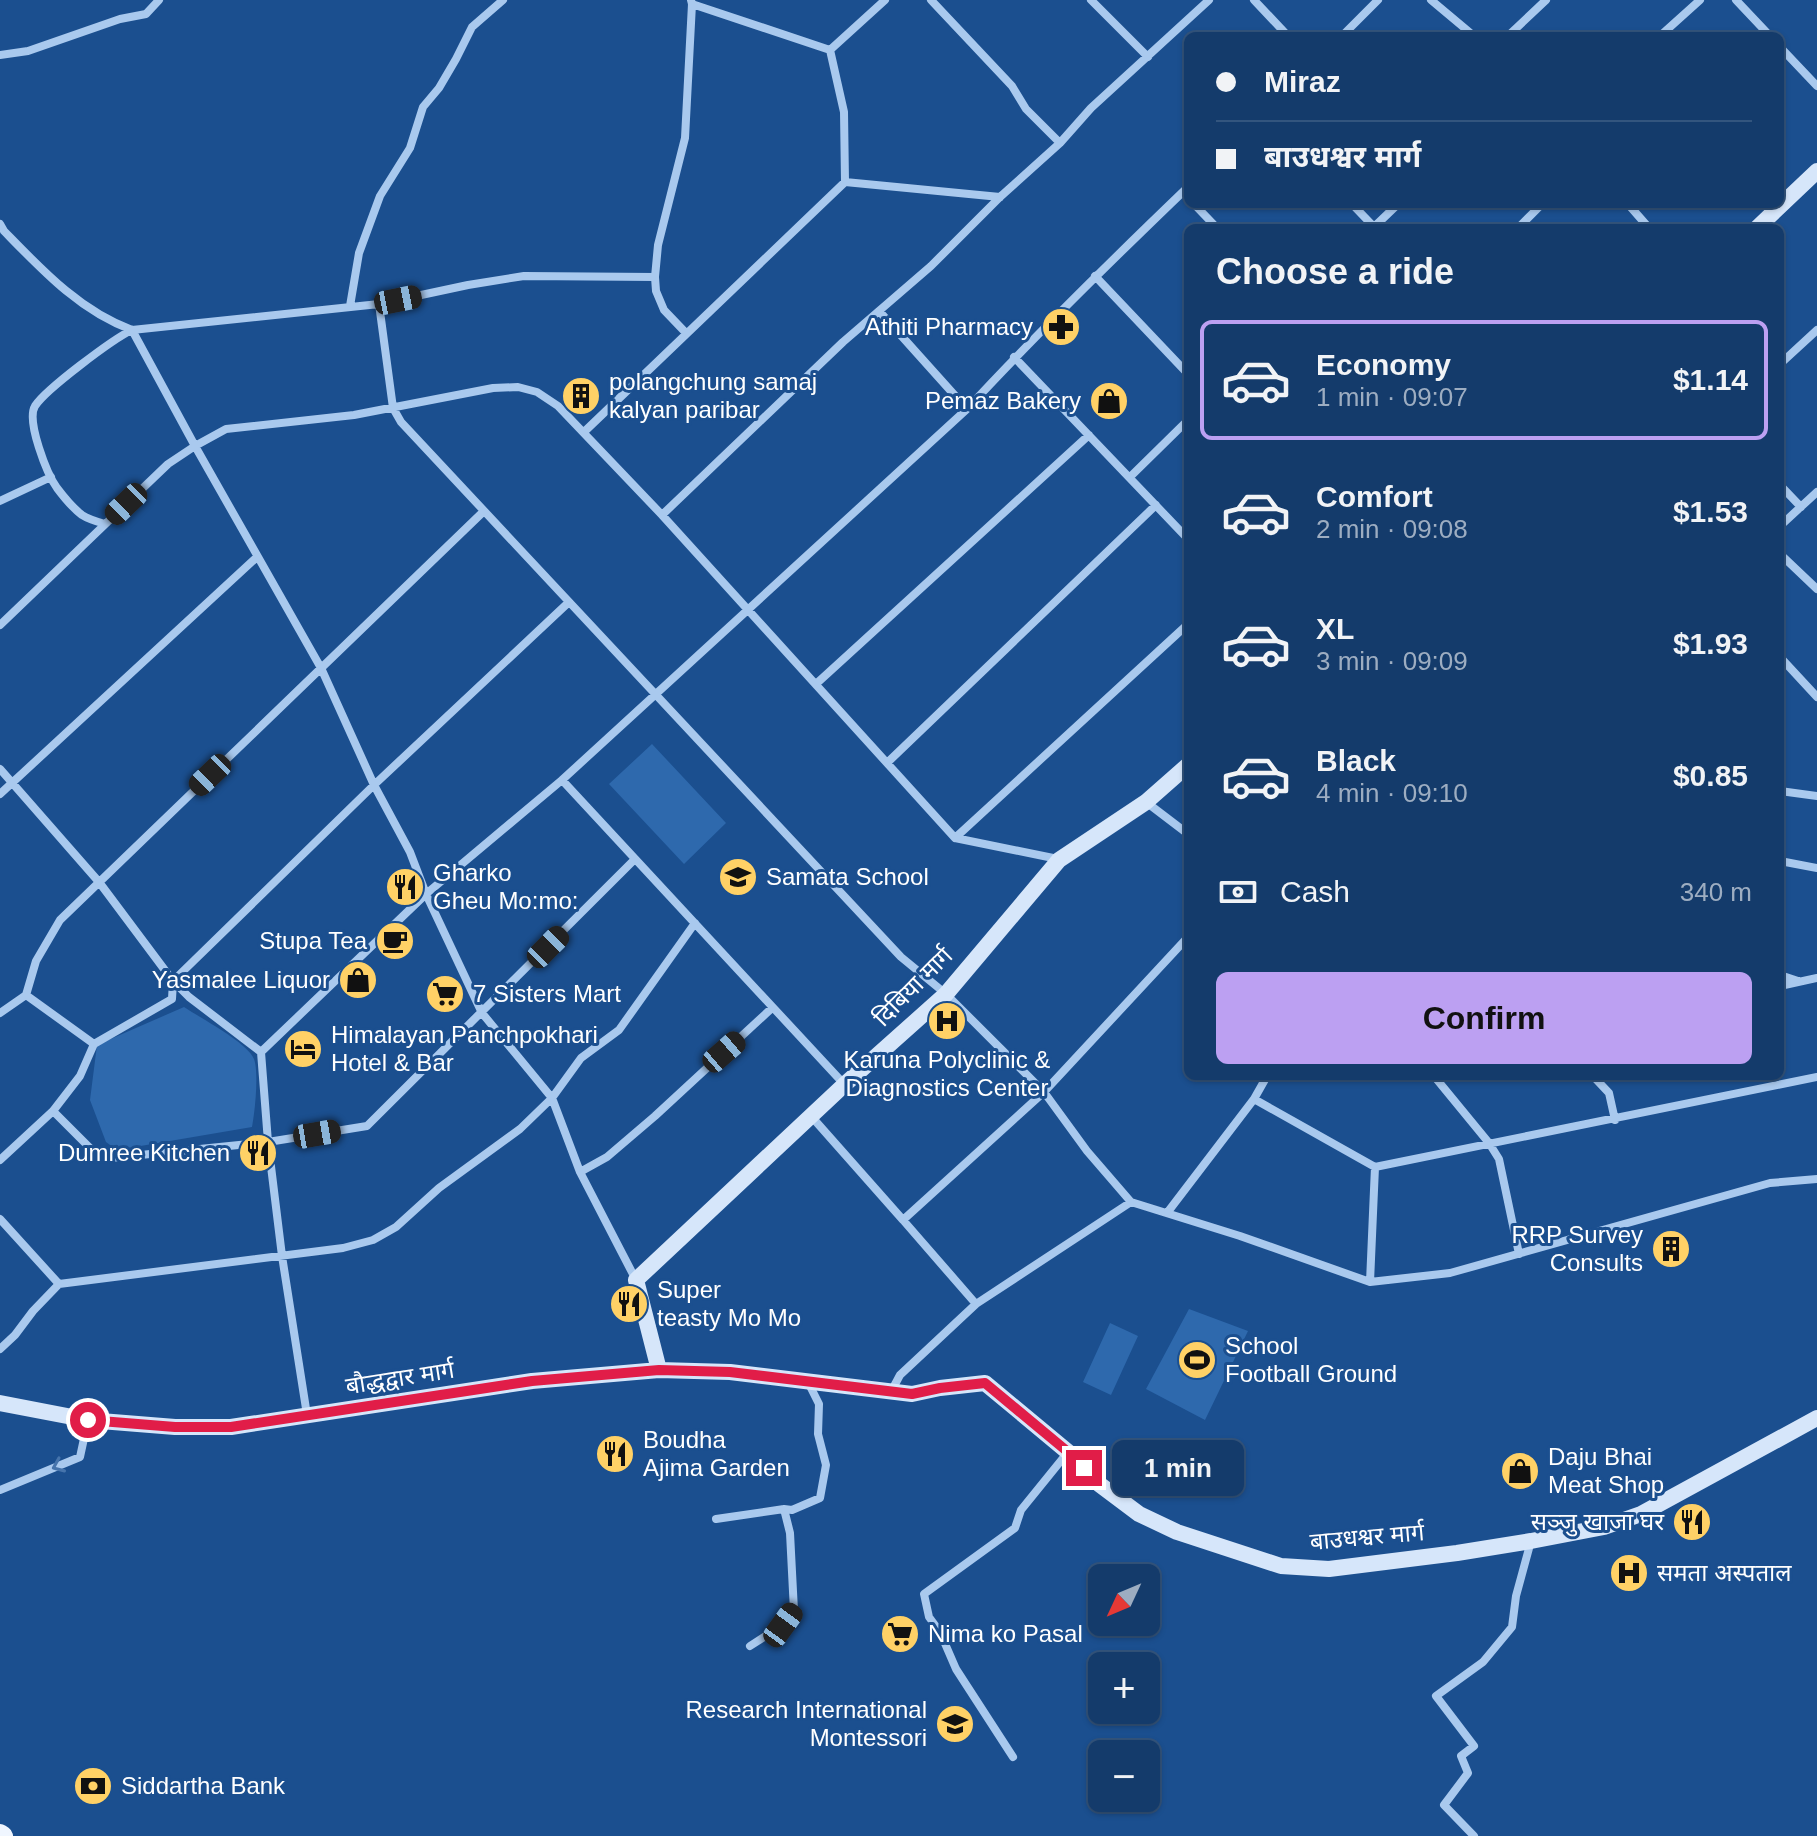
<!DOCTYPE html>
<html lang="en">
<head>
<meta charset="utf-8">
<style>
  :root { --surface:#143b6b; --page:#214673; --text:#f1f3f6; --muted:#9dadc1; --line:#33557e; --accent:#bca0f2 }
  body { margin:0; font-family:Arial,"Noto Sans Devanagari",sans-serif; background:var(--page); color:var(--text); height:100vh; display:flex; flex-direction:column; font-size:30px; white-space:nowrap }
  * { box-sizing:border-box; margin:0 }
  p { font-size:26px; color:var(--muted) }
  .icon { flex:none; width:44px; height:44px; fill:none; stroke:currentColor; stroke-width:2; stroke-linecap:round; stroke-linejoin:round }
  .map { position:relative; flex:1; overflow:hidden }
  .side { position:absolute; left:1184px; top:224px; width:600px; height:856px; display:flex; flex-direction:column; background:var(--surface); border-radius:12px; box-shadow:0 2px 6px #0004,0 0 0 2px var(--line) }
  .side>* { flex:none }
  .guide { position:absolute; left:1184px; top:32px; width:600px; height:176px; border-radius:12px; box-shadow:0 2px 6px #0004,0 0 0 2px var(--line); display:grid; align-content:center; height:176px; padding:0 32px; background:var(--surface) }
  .needle { width:52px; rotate:226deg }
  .buttons { position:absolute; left:1088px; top:1564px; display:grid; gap:16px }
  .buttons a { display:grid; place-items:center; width:72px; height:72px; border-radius:12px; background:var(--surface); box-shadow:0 2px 6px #0004,0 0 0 2px var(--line); font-size:40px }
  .end { position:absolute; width:36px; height:36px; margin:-18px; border:10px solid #e11d48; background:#fff; box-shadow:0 0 0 4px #fff }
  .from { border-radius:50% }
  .bubble { position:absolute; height:56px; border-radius:12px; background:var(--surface); box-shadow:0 2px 6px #0004,0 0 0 2px var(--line); font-size:26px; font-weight:700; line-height:56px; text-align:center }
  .car { position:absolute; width:24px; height:48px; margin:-24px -12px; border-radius:10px; box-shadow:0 0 6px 2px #0007; background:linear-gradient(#222 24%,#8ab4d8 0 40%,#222 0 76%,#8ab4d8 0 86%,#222 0) }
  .guide b { display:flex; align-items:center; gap:28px; height:76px; font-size:30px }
  .guide b+b { border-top:2px solid var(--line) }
  .guide i { width:20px; height:20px; background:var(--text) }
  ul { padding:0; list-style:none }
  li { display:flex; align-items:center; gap:24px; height:120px; margin:0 16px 12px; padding:0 16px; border:4px solid transparent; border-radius:12px }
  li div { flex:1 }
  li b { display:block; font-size:30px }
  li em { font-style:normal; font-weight:700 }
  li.on { border-color:var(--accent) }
  li>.icon { width:72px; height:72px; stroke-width:1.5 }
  h2 { padding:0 32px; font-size:36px; line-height:96px }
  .pay { display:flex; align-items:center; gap:20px; height:88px; padding:0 32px; font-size:30px }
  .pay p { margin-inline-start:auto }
  .primary-button { display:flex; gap:16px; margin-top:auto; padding:16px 32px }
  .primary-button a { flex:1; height:92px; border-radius:12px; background:var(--accent); color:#111; font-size:32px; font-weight:700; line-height:92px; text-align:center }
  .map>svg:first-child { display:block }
  .green { fill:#2e69ad }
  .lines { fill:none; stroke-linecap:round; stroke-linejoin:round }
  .minor { stroke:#a9c9ee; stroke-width:8 }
  .secondary { stroke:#d6e6fa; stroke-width:16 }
  .primary { stroke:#f0f6ff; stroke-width:20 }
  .oneway { stroke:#4674ac }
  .route { stroke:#e11d48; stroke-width:10 }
  .labels { text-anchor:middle; stroke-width:6; stroke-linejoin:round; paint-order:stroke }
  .poi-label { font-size:24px; fill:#fff; stroke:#1b4f8f; text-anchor:start }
  .street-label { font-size:24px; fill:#fff; stroke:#1b4f8f }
</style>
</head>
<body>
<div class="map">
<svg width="1817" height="1836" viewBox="0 0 1817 1836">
  <rect width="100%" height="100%" fill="#1b4f8f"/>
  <path class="green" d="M652,744l74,79 -42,41 -75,-80z
    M184,1007c16,11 63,35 70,52 5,14 1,52 -2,68l-135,23 -11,-8 -16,-42 7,-55z
    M1189,1309l59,22 -43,89 -59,-31z
    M1110,1323l28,13 -27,59 -28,-13z"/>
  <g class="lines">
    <path class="minor" d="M931,0l81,86 14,23 34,34
      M1091,0l57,57
      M1254,0l34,36
      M1431,0l43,36
      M1736,0l34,36
      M692,4l138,46
      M1342,36l36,-36
      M1508,36l38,-36
      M1660,36l40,-36
      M1780,47l37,39
      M0,55l28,-4 92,-32 26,-5 13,-14
      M845,182l155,15
      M1194,204l23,24
      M1352,204l23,24
      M1628,204l21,24
      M0,224l4,7c38,39 76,80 128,99l247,-26 89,-19 56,-9 131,1
      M1374,227l24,-23
      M1518,228l24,-24
      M1095,276l93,98
      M379,304l14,104 8,14 500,535 45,37 98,98 43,59 44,51 109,34 130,46 80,-9 320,-90 47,-4
      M350,306l9,-53 21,-57 30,-48 13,-41 16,-19 17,-29 16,-32 31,-27
      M880,312l87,97
      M686,333l-22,-23 -8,-19 -1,-14 3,-32 27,-107 7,-134 -1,-4
      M1014,357l174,182
      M1780,364l37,-34
      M584,432l261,-250 -1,-70 -14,-62 55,-50
      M1130,477l58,-57
      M1780,485l21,22
      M0,501l51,-24
      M662,515l181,-173 88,-76 69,-69 60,-54 31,-35 118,-108
      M105,524c-7,-2 -17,-5 -23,-9 -8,-6 -19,-19 -25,-27 -10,-14 -31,-67 -22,-82 11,-17 78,-67 97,-76l63,116 126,222 53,117 36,67 16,42 56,119 70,85 28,74 56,108
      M1780,526l37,-34
      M1780,554l37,35
      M0,625l168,-161 27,-18 31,-17 128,-14 139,-27 25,-1 19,5 21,14 104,109 293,323 103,21
      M1780,657l37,40
      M816,684l273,-249
      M887,763l269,-258
      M0,769l99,113 74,99 16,16 72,55
      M562,780l282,304
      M1780,791l37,5
      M0,794l257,-237
      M1146,802l42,32
      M955,838l233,-214
      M1780,861l37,7
      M1780,975l18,6
      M1780,986l37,-8
      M26,995l68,49
      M0,1013l26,-18 10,-34 24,-41 424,-409
      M1434,1076l55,67 10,16 20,95
      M1593,1076l16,17 6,27
      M1254,1099l121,68 442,-90
      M53,1111l44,44 14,3 157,-16 99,-16 268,-267
      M811,1116l92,104
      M0,1160l53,-49 27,-35 14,-32 78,-45 1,-18 201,-196 195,-183
      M580,1172l27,-15 48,-41 117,-108
      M1167,1213l87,-114 13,-23
      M0,1219l59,65
      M1370,1282l5,-115
      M976,1304l-73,-84 141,-128 144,-155
      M0,1349l15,-14 18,-24 26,-27 284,-36 30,-8 23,-13 43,-39 81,-59 32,-31 29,-40 38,-28 76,-107
      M892,1390l8,-15 76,-71 155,-102
      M307,1415l-25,-159 -14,-114 -7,-90 165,-158 136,-114 405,-371c71,-77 146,-150 221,-222
      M0,1490l80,-33 8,-37
      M716,1519l68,-10 8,1 28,-12 6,-33 -8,-31 1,-30 -11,-22
      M750,1646l33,-21 11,-14 -4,-78 -6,-24
      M1013,1757l-57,-88 -16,-37 -11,-15 -5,-23 91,-66 6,-18 47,-58
      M1474,1836l-30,-31 24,-32 -7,-17 13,-10 -38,-50 47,-34 29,-35 4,-31 15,-55"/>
    <path class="secondary" d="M1757,228l60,-57
      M659,1370l-23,-90 208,-195 102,-91 113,-134 87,-58 42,-37
      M0,1403l88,17 87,7h56l301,-46 127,-11 71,2 182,22 28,-6 45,-5 83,69 31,32 40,30 38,18 104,34 48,3 128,-16 74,-12 73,-14 37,-13 176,-96"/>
    <path class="primary" d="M0,1834l3,2"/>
  </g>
  <defs><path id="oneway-chevron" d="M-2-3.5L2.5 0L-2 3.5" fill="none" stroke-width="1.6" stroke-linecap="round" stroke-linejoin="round" transform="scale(2)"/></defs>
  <use class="oneway" href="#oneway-chevron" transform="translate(58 1466) rotate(157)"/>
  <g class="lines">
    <path class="route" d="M88,1420l87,7h56l301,-46 127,-11 71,2 182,22 28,-6 45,-5 83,69 16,16"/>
  </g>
  <defs>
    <symbol id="pharmacy-disc" viewBox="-11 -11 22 22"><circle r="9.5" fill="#ffd166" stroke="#1b4f8f"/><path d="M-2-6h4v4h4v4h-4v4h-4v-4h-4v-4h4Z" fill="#111"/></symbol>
    <symbol id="building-disc" viewBox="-11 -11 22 22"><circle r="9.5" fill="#ffd166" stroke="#1b4f8f"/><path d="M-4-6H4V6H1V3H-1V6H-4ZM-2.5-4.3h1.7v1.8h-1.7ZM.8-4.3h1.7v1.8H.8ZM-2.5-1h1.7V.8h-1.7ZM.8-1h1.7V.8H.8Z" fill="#111"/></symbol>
    <symbol id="shop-disc" viewBox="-11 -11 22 22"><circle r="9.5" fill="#ffd166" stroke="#1b4f8f"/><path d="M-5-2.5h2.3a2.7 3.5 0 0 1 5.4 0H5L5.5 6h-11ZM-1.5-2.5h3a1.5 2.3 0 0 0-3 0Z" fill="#111"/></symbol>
    <symbol id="school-disc" viewBox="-11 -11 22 22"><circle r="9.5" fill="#ffd166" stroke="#1b4f8f"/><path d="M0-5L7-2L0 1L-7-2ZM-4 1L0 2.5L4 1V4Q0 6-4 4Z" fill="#111"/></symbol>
    <symbol id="restaurant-disc" viewBox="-11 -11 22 22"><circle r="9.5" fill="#ffd166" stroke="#1b4f8f"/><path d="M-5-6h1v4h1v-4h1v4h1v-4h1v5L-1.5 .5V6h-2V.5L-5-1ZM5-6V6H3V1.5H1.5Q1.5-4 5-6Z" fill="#111"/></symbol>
    <symbol id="cafe-disc" viewBox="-11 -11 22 22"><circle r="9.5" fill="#ffd166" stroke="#1b4f8f"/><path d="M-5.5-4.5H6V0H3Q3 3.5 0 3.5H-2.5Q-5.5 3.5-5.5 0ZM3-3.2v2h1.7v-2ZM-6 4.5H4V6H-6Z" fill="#111"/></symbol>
    <symbol id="supermarket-disc" viewBox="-11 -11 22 22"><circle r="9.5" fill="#ffd166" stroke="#1b4f8f"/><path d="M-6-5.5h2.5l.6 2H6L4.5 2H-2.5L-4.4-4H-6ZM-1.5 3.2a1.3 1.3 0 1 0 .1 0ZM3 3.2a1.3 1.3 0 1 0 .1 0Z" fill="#111"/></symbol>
    <symbol id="hospital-disc" viewBox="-11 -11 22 22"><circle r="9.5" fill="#ffd166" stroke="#1b4f8f"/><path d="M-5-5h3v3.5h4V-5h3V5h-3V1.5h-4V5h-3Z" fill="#111"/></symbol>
    <symbol id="hotel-disc" viewBox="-11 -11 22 22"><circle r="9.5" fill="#ffd166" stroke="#1b4f8f"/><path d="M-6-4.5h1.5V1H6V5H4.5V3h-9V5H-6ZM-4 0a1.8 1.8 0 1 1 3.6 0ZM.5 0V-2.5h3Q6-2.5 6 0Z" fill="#111"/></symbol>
    <symbol id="stadium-disc" viewBox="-11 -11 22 22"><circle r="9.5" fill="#ffd166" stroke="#1b4f8f"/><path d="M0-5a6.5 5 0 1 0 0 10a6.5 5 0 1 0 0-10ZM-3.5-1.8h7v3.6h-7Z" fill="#111"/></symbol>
    <symbol id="bank-disc" viewBox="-11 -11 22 22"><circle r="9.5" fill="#ffd166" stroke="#1b4f8f"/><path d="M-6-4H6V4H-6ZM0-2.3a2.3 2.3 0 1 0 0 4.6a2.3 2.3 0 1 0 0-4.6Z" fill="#111"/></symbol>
  </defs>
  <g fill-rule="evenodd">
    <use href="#pharmacy-disc" x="1039" y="305" width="44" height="44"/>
    <use href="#building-disc" x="559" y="374" width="44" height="44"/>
    <use href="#shop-disc" x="1087" y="379" width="44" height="44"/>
    <use href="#school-disc" x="716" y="855" width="44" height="44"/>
    <use href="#restaurant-disc" x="383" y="865" width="44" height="44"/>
    <use href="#cafe-disc" x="373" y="919" width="44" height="44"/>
    <use href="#shop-disc" x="336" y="958" width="44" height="44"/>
    <use href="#supermarket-disc" x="423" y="972" width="44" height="44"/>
    <use href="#hospital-disc" x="925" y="999" width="44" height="44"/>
    <use href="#hotel-disc" x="281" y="1027" width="44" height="44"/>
    <use href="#restaurant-disc" x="236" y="1131" width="44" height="44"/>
    <use href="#building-disc" x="1649" y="1227" width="44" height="44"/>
    <use href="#restaurant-disc" x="607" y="1282" width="44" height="44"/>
    <use href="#stadium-disc" x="1175" y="1338" width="44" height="44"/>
    <use href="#restaurant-disc" x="593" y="1432" width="44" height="44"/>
    <use href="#shop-disc" x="1498" y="1449" width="44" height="44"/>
    <use href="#restaurant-disc" x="1670" y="1500" width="44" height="44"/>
    <use href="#hospital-disc" x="1607" y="1551" width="44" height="44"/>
    <use href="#supermarket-disc" x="878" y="1612" width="44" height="44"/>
    <use href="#school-disc" x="933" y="1702" width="44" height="44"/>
    <use href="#bank-disc" x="71" y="1764" width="44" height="44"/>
  </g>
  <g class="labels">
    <g class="poi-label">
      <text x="1033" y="335" text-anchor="end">Athiti Pharmacy</text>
      <text x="609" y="390">polangchung samaj<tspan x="609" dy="28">kalyan paribar</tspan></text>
      <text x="1081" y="409" text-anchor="end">Pemaz Bakery</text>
      <text x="433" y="881">Gharko<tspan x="433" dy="28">Gheu Mo:mo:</tspan></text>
      <text x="766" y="885">Samata School</text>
      <text x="367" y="949" text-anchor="end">Stupa Tea</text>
      <text x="330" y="988" text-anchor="end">Yasmalee Liquor</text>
      <text x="473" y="1002">7 Sisters Mart</text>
      <text x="331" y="1043">Himalayan Panchpokhari<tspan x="331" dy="28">Hotel &amp; Bar</tspan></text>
      <text x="947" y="1068" text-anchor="middle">Karuna Polyclinic &amp;<tspan x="947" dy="28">Diagnostics Center</tspan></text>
      <text x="230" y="1161" text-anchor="end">Dumree Kitchen</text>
      <text x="1643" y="1243" text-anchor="end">RRP Survey<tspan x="1643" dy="28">Consults</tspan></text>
      <text x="657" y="1298">Super<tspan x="657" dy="28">teasty Mo Mo</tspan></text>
      <text x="1225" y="1354">School<tspan x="1225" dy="28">Football Ground</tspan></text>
      <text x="643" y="1448">Boudha<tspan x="643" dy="28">Ajima Garden</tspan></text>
      <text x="1548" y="1465">Daju Bhai<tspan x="1548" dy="28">Meat Shop</tspan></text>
      <text x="1664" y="1530" text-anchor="end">सञ्जु खाजा घर</text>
      <text x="1657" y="1581">समता अस्पताल</text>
      <text x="928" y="1642">Nima ko Pasal</text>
      <text x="927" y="1718" text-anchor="end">Research International<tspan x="927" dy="28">Montessori</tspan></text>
      <text x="121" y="1794">Siddartha Bank</text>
    </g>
    <g class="street-label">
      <text transform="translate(913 987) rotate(-45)" y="8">दिबिया मार्ग</text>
      <text transform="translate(400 1378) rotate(-9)" y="8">बौद्धद्वार मार्ग</text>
      <text transform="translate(1367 1537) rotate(-5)" y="8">बाउधश्वर मार्ग</text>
    </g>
  </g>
</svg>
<div class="buttons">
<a><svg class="needle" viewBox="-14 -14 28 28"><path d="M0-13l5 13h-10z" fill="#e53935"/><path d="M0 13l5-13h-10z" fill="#9dadc1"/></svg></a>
<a>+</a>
<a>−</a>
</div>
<i class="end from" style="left:88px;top:1420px"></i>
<i class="end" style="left:1084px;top:1468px"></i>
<div class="bubble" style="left:1112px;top:1440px;width:132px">1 min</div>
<i class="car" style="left:398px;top:300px;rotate:79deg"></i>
<i class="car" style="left:126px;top:504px;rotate:226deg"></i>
<i class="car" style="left:210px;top:775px;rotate:226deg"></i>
<i class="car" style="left:548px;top:947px;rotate:45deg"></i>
<i class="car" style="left:724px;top:1052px;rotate:49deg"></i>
<i class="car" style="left:317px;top:1134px;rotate:80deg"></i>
<i class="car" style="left:783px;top:1625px;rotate:36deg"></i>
<div class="guide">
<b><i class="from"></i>Miraz</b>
<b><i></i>बाउधश्वर मार्ग</b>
</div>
<section class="side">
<h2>Choose a ride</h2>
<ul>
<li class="on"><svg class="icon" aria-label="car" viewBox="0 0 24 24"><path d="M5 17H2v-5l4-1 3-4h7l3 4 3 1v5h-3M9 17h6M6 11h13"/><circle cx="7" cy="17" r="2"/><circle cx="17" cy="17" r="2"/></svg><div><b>Economy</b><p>1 min · 09:07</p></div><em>$1.14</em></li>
<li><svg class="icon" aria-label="car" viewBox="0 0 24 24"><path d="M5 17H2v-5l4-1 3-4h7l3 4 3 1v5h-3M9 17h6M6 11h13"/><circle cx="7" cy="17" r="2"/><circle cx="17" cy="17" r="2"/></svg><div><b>Comfort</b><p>2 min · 09:08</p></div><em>$1.53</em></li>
<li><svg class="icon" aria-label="car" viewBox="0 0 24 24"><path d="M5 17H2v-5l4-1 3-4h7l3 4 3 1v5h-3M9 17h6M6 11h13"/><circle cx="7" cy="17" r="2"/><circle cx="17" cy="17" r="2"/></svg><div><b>XL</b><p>3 min · 09:09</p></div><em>$1.93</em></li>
<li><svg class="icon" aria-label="car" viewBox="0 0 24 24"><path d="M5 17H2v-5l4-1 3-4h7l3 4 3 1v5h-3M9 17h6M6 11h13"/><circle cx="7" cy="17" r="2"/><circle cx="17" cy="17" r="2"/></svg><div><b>Black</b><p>4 min · 09:10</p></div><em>$0.85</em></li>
</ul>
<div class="pay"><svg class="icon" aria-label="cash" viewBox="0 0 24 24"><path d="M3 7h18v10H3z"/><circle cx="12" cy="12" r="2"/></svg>Cash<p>340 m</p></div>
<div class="primary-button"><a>Confirm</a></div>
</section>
</div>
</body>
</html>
